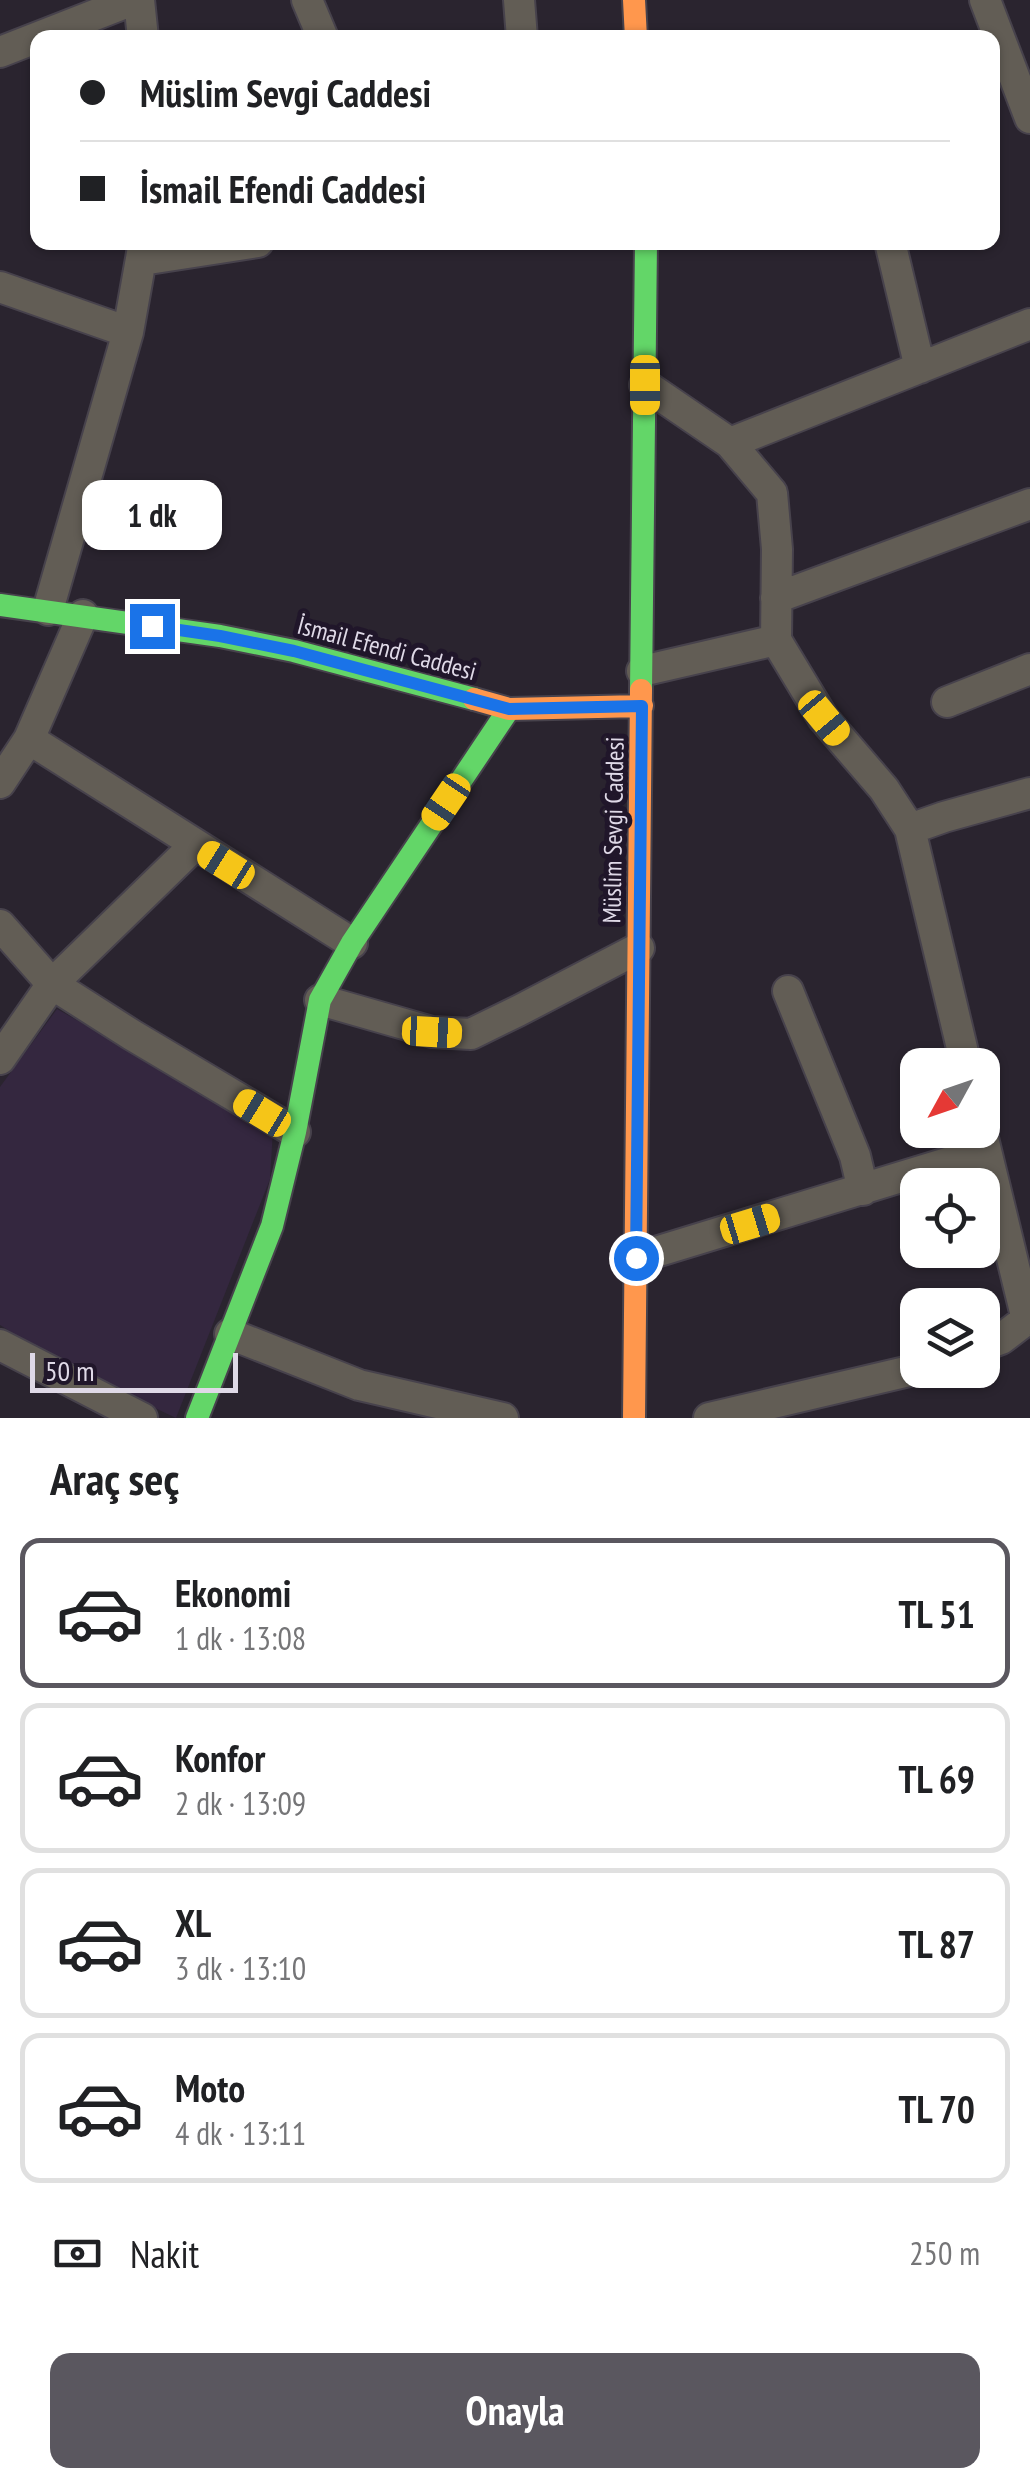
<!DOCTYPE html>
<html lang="tr">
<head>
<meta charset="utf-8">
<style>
  :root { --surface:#fff; --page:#f2f2f2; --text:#202124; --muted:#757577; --line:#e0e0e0; --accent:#5a575f }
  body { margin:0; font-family:"PT Sans Narrow",sans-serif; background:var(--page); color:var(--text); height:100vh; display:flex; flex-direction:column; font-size:38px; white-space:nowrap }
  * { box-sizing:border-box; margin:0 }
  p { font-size:32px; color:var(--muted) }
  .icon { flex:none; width:55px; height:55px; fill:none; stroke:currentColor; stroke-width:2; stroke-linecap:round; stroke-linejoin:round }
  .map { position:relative; height:1418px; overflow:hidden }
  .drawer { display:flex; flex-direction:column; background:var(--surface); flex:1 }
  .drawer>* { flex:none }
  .hud { position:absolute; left:30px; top:30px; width:970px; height:220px; border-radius:20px; box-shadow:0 2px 8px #0004; display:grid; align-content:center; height:220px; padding:0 50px; background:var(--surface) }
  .needle { width:65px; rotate:230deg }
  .buttons { position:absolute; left:900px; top:1048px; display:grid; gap:20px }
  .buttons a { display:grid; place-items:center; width:100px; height:100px; border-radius:20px; background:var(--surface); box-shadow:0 2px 8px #0004; font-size:50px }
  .scale { position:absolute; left:30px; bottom:25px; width:208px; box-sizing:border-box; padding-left:10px; border:5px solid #dfd9e7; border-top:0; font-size:28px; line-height:35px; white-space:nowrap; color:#dfd9e7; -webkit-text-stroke:8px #20162a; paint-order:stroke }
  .end { position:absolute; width:45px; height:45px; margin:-22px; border:12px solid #1a73e8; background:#fff; box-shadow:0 0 0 5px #fff }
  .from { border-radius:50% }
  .bubble { position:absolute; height:70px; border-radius:20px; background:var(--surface); box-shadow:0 2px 8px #0004; font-size:32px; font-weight:800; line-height:70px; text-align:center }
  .car { position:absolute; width:30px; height:60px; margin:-30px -15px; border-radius:12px; box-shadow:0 0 8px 2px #0007; background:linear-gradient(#f5c518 24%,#345 0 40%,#f5c518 0 76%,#345 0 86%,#f5c518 0) }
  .hud b { display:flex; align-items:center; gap:35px; height:95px; font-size:38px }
  .hud b+b { border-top:2px solid var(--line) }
  .hud i { width:25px; height:25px; background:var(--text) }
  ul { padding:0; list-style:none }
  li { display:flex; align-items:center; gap:30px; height:150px; margin:0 20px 15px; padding:0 30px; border:5px solid var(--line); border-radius:20px }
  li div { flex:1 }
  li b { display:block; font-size:38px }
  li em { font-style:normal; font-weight:800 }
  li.selected { border-color:var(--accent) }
  li>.icon { width:90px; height:90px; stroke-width:1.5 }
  h2 { padding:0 50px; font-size:45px; line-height:120px }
  .pay { display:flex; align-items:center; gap:25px; height:110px; padding:0 50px; font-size:38px }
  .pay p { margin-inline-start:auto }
  .action { display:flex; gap:20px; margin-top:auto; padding:20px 50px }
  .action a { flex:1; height:115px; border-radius:20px; background:var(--accent); color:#fff; font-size:40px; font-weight:800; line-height:115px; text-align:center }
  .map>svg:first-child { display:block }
  .built { fill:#34273f }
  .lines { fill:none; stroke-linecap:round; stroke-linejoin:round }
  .street-casing { stroke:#47424c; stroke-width:34 }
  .fast-casing { stroke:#47424c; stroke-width:26 }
  .slow-casing { stroke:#47424c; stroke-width:26 }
  .street { stroke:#625d55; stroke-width:30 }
  .fast { stroke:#63d668; stroke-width:22 }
  .slow { stroke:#ff974d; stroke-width:22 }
  .route { stroke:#1a73e8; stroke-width:12 }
  .labels { text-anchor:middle; stroke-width:10; stroke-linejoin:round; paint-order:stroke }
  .street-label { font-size:25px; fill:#dfd9e7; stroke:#20162a }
</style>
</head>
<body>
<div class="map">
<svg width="1030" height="1418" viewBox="0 0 1030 1418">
  <rect width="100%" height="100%" fill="#2a242f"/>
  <path class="built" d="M57,1009l216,121 -3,49 -94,239 -120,-57 -56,-36v-238z"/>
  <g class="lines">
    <defs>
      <path id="street" d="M139,0l4,38
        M307,0l16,38
        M519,0l3,38
        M985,0l45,118
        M0,52l133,-52
        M890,242l30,126
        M142,260l116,-18
        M0,287l128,45
        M645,385l85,58 42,50 5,56 -1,91
        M730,443l300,-119
        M776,598l254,-94
        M48,610l80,-278 16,-90
        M642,671l134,-31 47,78 61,71 26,40 34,-12 86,-24
        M947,702l83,-33
        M29,739l323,204
        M0,783l29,-44 54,-124
        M910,829l56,236
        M0,925l52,59 80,51 163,97
        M788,991l67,165 8,34
        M320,1000l112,32 39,2 47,-23 121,-63
        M0,1059l52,-75 143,-139
        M981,1130l46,190
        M636,1258l350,-107
        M230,1334l129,51 144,33
        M0,1345l142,73
        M982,1346l19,-7 29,-22
        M709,1418l209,-49"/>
      <path id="fast" d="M0,605l220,31 74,15 180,48
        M641,690l5,-448
        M197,1418l75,-192 23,-94 25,-132 32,-57 157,-234"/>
      <path id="slow" d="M634,0l2,38
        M474,699l35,10 133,-3
        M634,1418l7,-728"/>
    </defs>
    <use href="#street" class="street-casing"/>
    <use href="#fast" class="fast-casing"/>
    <use href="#slow" class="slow-casing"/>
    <use href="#street" class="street"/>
    <use href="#fast" class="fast"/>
    <use href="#slow" class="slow"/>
  </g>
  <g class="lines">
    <path class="route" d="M152,626l68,10 74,15 215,58 133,-3 -6,552"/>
  </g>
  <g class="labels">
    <g class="street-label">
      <text transform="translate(387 648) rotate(15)" y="9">İsmail Efendi Caddesi</text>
      <text transform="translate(613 830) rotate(-89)" y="9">Müslim Sevgi Caddesi</text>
    </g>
  </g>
</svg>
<div class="buttons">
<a><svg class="needle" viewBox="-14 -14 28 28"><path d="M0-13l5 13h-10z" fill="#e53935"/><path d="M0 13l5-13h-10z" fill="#757577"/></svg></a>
<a><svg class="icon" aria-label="locate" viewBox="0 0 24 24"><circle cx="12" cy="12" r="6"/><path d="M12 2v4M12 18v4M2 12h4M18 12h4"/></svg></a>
<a><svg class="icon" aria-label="layers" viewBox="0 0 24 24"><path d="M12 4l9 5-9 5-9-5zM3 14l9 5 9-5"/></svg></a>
</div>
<div class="scale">50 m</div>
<i class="end from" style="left:636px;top:1258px"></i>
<i class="end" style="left:152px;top:626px"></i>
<div class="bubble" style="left:82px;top:480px;width:140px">1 dk</div>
<i class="car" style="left:645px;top:385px;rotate:180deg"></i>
<i class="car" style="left:824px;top:718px;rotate:140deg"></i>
<i class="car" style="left:446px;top:802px;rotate:214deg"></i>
<i class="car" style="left:226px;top:865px;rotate:302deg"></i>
<i class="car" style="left:432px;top:1032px;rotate:93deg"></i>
<i class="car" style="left:262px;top:1113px;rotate:301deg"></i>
<i class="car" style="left:750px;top:1224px;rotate:73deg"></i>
<div class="hud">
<b><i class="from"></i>Müslim Sevgi Caddesi</b>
<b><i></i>İsmail Efendi Caddesi</b>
</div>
</div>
<section class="drawer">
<h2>Araç seç</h2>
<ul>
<li class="selected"><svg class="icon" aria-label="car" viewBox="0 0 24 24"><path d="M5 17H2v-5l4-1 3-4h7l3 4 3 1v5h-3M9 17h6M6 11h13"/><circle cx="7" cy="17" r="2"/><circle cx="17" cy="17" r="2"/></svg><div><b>Ekonomi</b><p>1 dk · 13:08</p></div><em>TL 51</em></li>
<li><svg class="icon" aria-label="car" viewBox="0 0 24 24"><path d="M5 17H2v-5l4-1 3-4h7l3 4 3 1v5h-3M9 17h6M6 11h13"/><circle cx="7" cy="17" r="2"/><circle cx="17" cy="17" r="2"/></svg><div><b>Konfor</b><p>2 dk · 13:09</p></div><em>TL 69</em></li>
<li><svg class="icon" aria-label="car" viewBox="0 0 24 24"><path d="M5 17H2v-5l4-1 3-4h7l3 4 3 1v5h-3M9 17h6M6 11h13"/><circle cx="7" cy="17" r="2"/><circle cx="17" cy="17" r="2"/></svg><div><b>XL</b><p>3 dk · 13:10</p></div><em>TL 87</em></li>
<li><svg class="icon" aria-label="car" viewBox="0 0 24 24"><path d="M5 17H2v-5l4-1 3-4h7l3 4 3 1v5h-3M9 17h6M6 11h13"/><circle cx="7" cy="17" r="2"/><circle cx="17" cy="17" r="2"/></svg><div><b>Moto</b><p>4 dk · 13:11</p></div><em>TL 70</em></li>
</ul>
<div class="pay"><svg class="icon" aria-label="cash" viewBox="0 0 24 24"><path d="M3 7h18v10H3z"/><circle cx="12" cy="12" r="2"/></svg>Nakit<p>250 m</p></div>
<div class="action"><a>Onayla</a></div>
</section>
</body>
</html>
